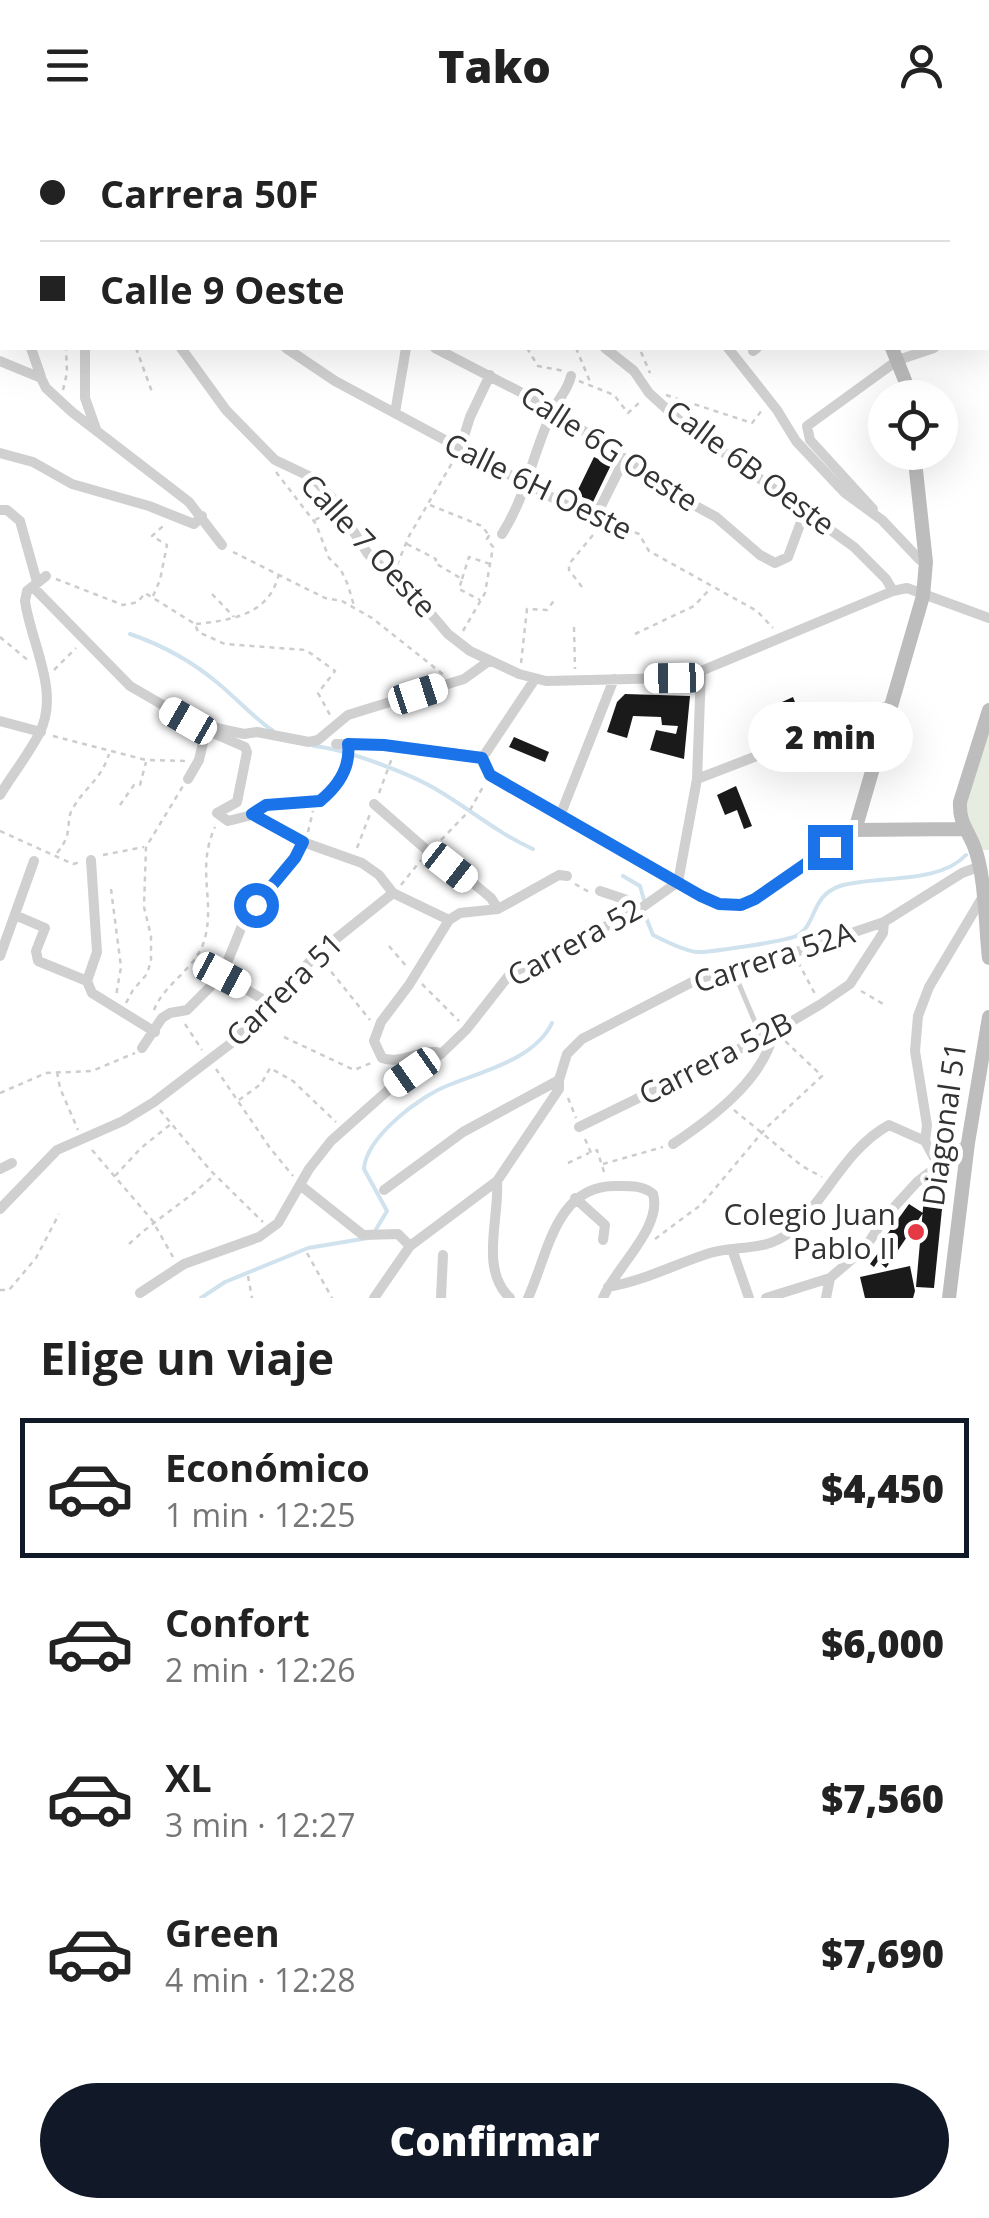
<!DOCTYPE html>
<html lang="es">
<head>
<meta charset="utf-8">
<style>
  :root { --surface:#fff; --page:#f2f2f2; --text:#222; --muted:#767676; --line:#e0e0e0; --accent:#111827 }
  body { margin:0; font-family:"Open Sans",sans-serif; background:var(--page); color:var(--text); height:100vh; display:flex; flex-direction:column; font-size:38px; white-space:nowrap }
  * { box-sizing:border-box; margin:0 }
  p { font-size:32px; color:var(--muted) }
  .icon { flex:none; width:55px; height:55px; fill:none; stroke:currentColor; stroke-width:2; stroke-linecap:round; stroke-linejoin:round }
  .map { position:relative; height:1168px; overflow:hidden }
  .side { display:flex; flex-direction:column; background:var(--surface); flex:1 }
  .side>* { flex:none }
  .hud { position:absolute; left:0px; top:0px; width:990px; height:220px; box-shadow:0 10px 40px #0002; display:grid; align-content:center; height:220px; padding:0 40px; background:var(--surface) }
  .fabs { position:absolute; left:868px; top:250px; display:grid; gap:20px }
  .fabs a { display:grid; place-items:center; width:90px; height:90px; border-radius:50%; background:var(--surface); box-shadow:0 10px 40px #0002; font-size:50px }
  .end { position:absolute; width:45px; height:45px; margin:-22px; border:12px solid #1a73e8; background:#fff; box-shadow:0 0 0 5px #fff }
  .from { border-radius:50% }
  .bubble { position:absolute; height:70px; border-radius:35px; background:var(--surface); box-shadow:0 10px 40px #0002; font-size:32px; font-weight:800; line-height:70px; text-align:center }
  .car { position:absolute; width:30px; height:60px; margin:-30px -15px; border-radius:12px; box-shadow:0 0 8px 2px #0007; background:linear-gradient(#fff 24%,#345 0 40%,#fff 0 76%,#345 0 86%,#fff 0) }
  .hud b { display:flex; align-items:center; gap:35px; height:95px; font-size:38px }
  .hud b+b { border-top:2px solid var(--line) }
  .hud i { width:25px; height:25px; background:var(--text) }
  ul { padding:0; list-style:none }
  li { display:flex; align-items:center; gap:30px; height:140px; margin:0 20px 15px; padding:0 20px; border:5px solid transparent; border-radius:0px }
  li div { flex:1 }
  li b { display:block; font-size:38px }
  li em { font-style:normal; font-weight:800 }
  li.on { border-color:var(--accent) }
  li>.icon { width:90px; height:90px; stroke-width:1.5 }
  h2 { padding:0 40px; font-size:45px; line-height:120px }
  .action { display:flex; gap:20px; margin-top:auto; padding:20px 40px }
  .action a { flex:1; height:115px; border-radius:60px; background:var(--accent); color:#fff; font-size:40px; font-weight:800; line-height:115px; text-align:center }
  header { display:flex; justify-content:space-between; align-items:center; height:130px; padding:0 40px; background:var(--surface); font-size:45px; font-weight:800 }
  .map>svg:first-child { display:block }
  .green { fill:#e6ecdf }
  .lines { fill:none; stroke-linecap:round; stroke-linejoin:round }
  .stream { stroke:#cfe2ee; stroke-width:4 }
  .building { fill:#1a1a1a }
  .path { stroke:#cdcdcd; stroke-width:2.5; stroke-dasharray:5 5; stroke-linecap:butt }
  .lane { stroke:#d0d0d0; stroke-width:5 }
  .street { stroke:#d0d0d0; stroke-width:10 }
  .secondary { stroke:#bdbdbd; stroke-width:14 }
  .route { stroke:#1a73e8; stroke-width:12 }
  .poi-dot { fill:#e63946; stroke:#fff; stroke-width:4 }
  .labels { text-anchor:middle; stroke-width:10; stroke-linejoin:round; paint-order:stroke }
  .street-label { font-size:30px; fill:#333; stroke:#fff }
  .poi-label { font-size:30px; fill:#333; stroke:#fff; text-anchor:end }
</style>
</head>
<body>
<header><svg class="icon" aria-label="menu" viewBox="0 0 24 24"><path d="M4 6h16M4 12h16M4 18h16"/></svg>Tako<svg class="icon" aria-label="person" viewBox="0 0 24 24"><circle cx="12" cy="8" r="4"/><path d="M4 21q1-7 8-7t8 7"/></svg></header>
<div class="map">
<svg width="989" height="1168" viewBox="0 0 989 1168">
  <rect width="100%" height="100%" fill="#fff"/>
  <path class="green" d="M989,580v140h-7l-23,-36z"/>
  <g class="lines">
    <path class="stream" d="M130,504c32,11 63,28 89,50 19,16 34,33 54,47
      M314,616c31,3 98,28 125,45 32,19 60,43 94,58
      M623,746l17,10 4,14
      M645,785l8,20c12,6 29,15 43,17 11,1 90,-11 100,-16 21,-10 14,-40 44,-50 36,-11 98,-1 126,-31
      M375,1101l12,-20 -23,-42c2,-32 56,-73 85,-84 34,-14 86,-26 103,-62
      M201,1168l24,-16 83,-34 60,-10"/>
  </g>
  <path class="building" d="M594,327l17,8 -18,37 -17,-8z
    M625,564l65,2 -6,63 -34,-9 6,-20 20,4 2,-8 -16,-1 -1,-8 -28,-1 -6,22 -20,-6 10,-30z
    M793,567l14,37 -10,4 -15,-36z
    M514,607l35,15 -4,10 -36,-15z
    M736,656l16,40 -8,3 -7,-19 -12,5 -8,-20z
    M924,1067l19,2 -9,89 -18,-1z
    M909,1074l14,9 -37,55 -8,-7 -4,6 -4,-3 11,-15 -3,-2z
    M910,1136l5,25 -2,7h-48l-5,-21z"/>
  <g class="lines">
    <path class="path" d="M351,0l2,2
      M403,0l1,2
      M450,0l3,2
      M435,2l2,-2
      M467,2l4,-2
      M0,14l2,2
      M0,126l2,-1
      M0,190l2,1
      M136,218l16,44
      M527,218l11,18 26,5
      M576,218l15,36
      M641,222l9,21
      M579,251l35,14 14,18 12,-11
      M63,260l4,-17 -1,-25
      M666,265l86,28 10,-13
      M276,342l40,52 13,34 12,12 7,15 6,21
      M430,375l52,21 6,8
      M315,390l14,-8
      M607,391l32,13 10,17 108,60 16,17
      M407,414l29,15 -1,4 27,16 -3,10 21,11
      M233,422l92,46 17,3 30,17 72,57
      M397,435l12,-29 46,-78
      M56,449l67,26 15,-3 7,-9 50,31 3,8 27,12 81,6 29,21 -17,22 12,22
      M462,449l7,-22 21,7
      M582,457l-13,-17v-6l29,-35
      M212,464l22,23
      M153,466l7,-16 7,-35 -15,-9 11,-10
      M196,494c36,-4 74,-9 83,-51
      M574,497l1,42
      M463,501l22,-38 8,-46 -6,-8 3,-5
      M635,504l59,-28 16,-17
      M0,507l30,25
      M521,533l6,-54 20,1 8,-11
      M54,540l22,-22
      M53,606l93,24 41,1
      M379,663l13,-35
      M120,675l14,-20h6l6,-23
      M470,680l14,-25
      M0,701l73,33 8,-2
      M308,702l5,-21
      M441,710l27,-28
      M357,718l13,-34
      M57,723c18,-22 7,-30 16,-45 12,-21 28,-28 36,-54
      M103,725l41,-8
      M575,754l14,8
      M401,755l20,-25
      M111,759l10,78 -5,29
      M389,816l18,21
      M798,832l17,32
      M325,834l45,56
      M422,854l37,37
      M861,861l24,14
      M126,873l7,-13 14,-16 4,-13v-25l-7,-29 2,-60 37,-61
      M154,880c11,-28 43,-41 51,-72 10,-39 -9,-69 10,-111
      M185,894l17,26
      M284,907l70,33 17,-7
      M216,939l54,79 23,28
      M57,942l3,16 18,42
      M0,963l46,-20 46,-2 43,-18
      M568,968l8,20
      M239,970l22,-16 9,-16 23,13 43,41
      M160,980l50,60 53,52
      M734,980l68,56 20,11
      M585,1009l6,14 6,-3 8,25
      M92,1020l60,70 21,37
      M568,1033l21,-10
      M603,1034l60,-17
      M115,1046l26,-28 30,-24
      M655,1109l47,-35 63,-75 57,-53 -39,-37
      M129,1114c26,-25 57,-42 84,-68
      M307,1123l25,45
      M248,1146l4,22
      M0,1160h9l27,-32 23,-44"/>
    <path class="lane" d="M733,840l28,66"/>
    <path class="street" d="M104,0l1,2
      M138,0l5,2
      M182,0l2,2
      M235,0l2,2
      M272,0l1,2
      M527,0l2,2
      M646,0l2,2
      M777,0l2,2
      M854,0v2
      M739,2l2,-2
      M988,110h1
      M0,157l2,4
      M988,203l1,-1
      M31,218l10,29
      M85,218v50l11,31
      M181,218l45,62 49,50 38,18 19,20 36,56 58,54 22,26 22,17 49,23 27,7 128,-3 27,-7 192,-80 14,-3 82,30
      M286,218l49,33 259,139 31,-62
      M435,218l118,61 117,83 46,25 44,38 15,8 13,-6 17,-46
      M605,218l29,23 15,22 31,28 174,126 32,32 7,12
      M728,218l49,62 19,31 49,52 37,27 38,40 6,2
      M753,221l4,-3
      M0,231l41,17 5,10 26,24 117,90 33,43
      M395,283l11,-65
      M460,319l10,-32 20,-42
      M0,323l33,9 39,22 77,22 45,18 8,-8
      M873,379l-63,-69 -3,-14 91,-66 36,-12
      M0,380h7l13,11 17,61
      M502,404c25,-39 31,-83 51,-124 6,-12 15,-20 18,-34
      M33,457l97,99 76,44 6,-3 32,7 13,-2 52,10 9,-2 30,-25 116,-36 25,-18
      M0,591l41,11
      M336,614l48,1 99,12 7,18 211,122 18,7 22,1 14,-6 100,-69
      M483,627l52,-78
      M188,649l11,-19 7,-30 39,17 2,5 -10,50 -20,11 11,8 20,-5 19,-11 53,-4c17,-14 31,-33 28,-56
      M697,649l195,-75
      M0,665c12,-20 28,-40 39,-61 22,-42 -8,-90 -14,-133l2,-10 19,-15
      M374,674l55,48
      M252,684l51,28 59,21 17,12 14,18 56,27
      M560,686l54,-137
      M432,719l59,49 7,11
      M600,761l27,9 10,11
      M15,785l30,13 -9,23 2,10 49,20 5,12 63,39
      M0,826l34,-95
      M222,845l47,28
      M87,851l10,-29 -6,-92
      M142,918l20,-30 8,-5 17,-3 35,-35 22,-54 51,-63 8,-16
      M441,923c-21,-5 -39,12 -59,5l-8,-17 7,-19 28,-37 40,-65 11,-7 38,-4 61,-34 8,1
      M579,997l193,-94 49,-29 29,-20 33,-51 1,-11
      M673,1014c39,-26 90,-64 101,-112
      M939,1037l-14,-26 2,-16 -12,-74 3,-35 11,-29 53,-89
      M0,1039l12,-6
      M497,1051c3,36 -18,88 13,117
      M300,1055l63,50 35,-1 12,12
      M384,1060l79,-58 96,-52 8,-26 15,-15 116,-60 95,-26 91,-31 78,-49 16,-6
      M575,1068l30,27 -2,15
      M0,1079l57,-59 66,-29 31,-19 80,-61 83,-87 76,-61
      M732,1119l17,49
      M608,1157c36,-6 67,-23 102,-34 27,-8 56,-1 80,-21 36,-32 56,-84 99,-107l36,16
      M140,1163l44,-29 75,-27 19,-14 31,-54 22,-28 63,-56 48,-32 24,-23 44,-56 127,-63 41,-29 19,-103 4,-108
      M374,1168l36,-52 87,-65 62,-92v-9
      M441,1168l2,-43
      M528,1168c20,-43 27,-112 87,-112 14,0 28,-1 38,8 10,33 -38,74 -50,104
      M766,1168l64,-20
      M826,1168l4,-20 35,-30 21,-32 31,-34 51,-39"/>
    <path class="secondary" d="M956,2l25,-2
      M892,218l14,35 1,15
      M914,322l12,110 -3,34 -68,234 107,-1
      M989,580l-29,92c-1,20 7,27 14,44 12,31 11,79 15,112
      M949,1168l19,-155 21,-126"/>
  </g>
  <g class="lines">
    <path class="route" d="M256,775l39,-47 8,-16 -51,-28 14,-9 54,-4c17,-14 31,-33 28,-57l36,1 98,13 8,17 211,121 18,8 22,1 14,-6 75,-52"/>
  </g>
  <circle class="poi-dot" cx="916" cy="1102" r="10"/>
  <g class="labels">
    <g class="street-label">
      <text transform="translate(609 319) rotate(33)" y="10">Calle 6G Oeste</text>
      <text transform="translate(750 338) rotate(37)" y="10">Calle 6B Oeste</text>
      <text transform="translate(538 357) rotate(26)" y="10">Calle 6H Oeste</text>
      <text transform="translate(368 416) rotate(47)" y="10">Calle 7 Oeste</text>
      <text transform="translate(575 813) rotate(-29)" y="10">Carrera 52</text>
      <text transform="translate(774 828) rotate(-18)" y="10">Carrera 52A</text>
      <text transform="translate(285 860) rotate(-44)" y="10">Carrera 51</text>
      <text transform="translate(716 929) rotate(-27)" y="10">Carrera 52B</text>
      <text transform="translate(945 994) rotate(-82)" y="10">Diagonal 51</text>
    </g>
    <g class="poi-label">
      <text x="896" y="1095">Colegio Juan<tspan x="896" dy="34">Pablo II</tspan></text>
    </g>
  </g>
</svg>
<div class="fabs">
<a><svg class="icon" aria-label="locate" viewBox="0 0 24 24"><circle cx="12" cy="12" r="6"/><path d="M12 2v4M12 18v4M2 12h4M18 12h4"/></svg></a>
</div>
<i class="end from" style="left:256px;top:775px"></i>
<i class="end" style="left:830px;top:717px"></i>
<div class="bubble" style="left:748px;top:572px;width:165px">2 min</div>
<i class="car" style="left:674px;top:548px;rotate:269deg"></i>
<i class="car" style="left:418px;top:564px;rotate:72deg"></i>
<i class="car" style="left:188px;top:591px;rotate:300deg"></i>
<i class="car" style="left:450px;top:737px;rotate:128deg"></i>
<i class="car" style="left:222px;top:845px;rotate:118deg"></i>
<i class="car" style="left:412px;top:942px;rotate:235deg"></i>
<div class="hud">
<b><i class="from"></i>Carrera 50F</b>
<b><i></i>Calle 9 Oeste</b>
</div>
</div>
<section class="side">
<h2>Elige un viaje</h2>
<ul>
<li class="on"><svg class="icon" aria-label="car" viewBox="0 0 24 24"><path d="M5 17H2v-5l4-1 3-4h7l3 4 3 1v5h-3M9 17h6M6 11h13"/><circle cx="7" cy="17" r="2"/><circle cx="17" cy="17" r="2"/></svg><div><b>Económico</b><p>1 min · 12:25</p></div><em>$4,450</em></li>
<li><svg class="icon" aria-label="car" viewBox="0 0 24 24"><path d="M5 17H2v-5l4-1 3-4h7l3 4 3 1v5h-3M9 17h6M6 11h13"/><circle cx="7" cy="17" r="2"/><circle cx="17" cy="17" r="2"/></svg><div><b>Confort</b><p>2 min · 12:26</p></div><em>$6,000</em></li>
<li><svg class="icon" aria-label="car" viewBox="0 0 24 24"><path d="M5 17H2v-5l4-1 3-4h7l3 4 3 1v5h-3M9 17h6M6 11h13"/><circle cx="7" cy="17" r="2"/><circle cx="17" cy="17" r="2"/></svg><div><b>XL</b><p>3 min · 12:27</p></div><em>$7,560</em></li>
<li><svg class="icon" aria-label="car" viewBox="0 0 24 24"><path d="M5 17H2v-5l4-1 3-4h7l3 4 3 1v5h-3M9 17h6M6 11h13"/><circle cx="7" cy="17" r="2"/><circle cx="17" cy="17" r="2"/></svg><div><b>Green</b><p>4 min · 12:28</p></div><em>$7,690</em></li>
</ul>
<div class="action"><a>Confirmar</a></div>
</section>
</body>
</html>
